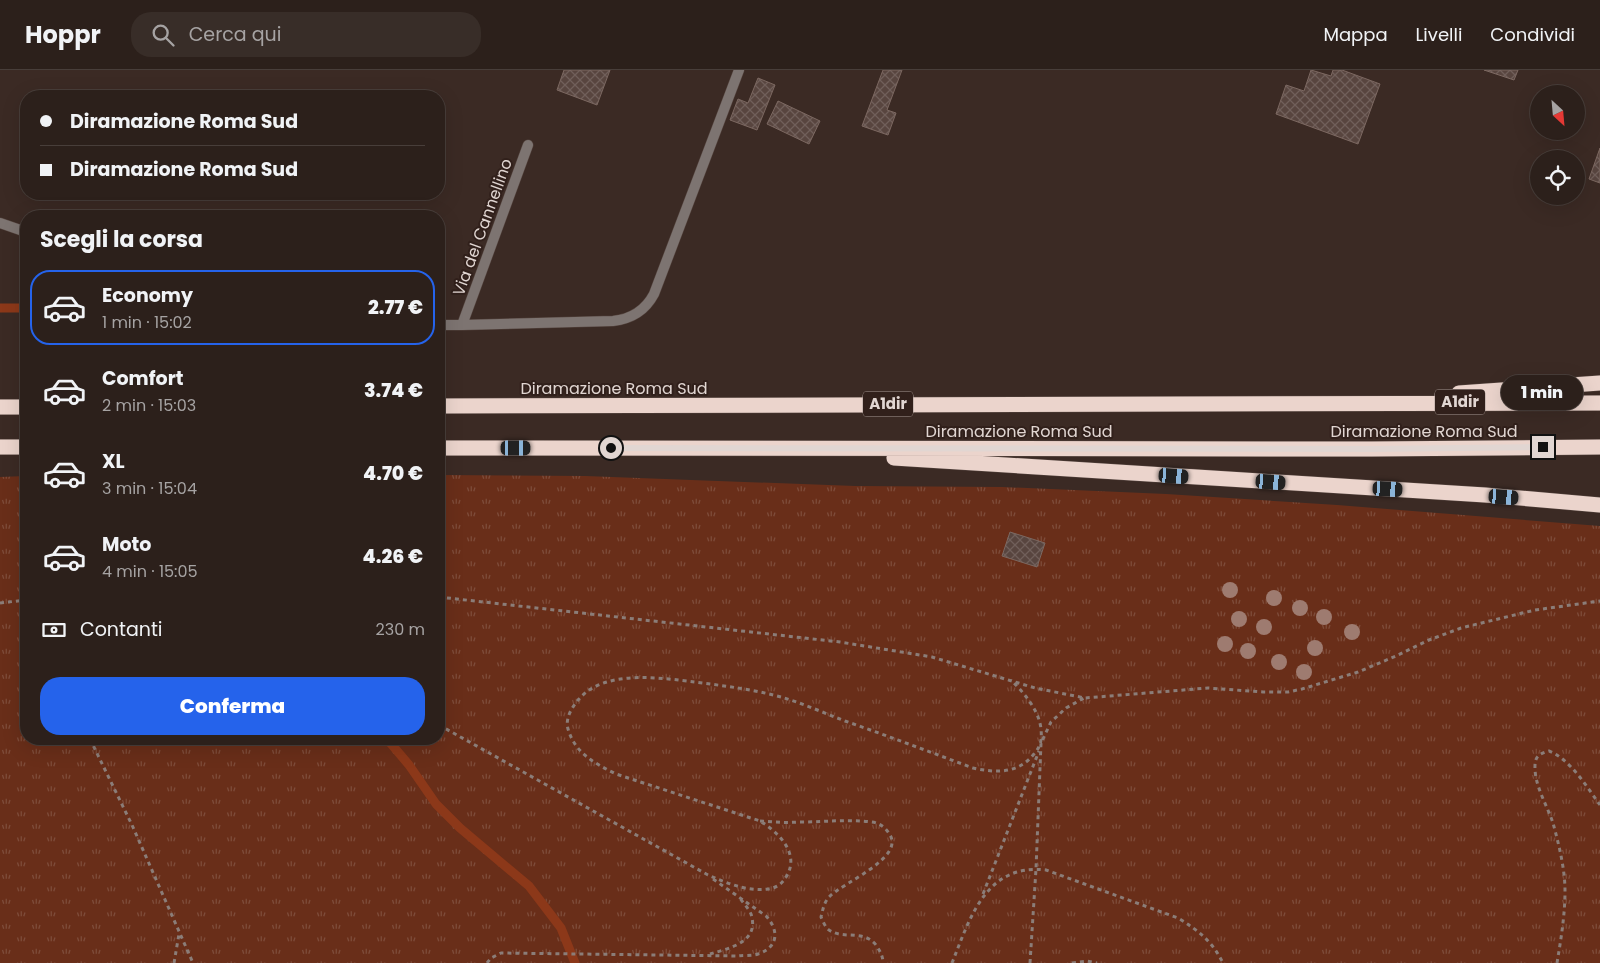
<!DOCTYPE html>
<html lang="it">
<head>
<meta charset="utf-8">
<style>
  :root { --surface:#2c201b; --page:#382d28; --text:#f1f3f6; --muted:#a6a3a3; --line:#483e3a; --accent:#2563eb }
  body { margin:0; font-family:Poppins,sans-serif; background:var(--page); color:var(--text); height:100vh; display:flex; flex-direction:column; font-size:19px; white-space:nowrap }
  * { box-sizing:border-box; margin:0 }
  p { font-size:16px; color:var(--muted) }
  .icon { flex:none; width:28px; height:28px; fill:none; stroke:currentColor; stroke-width:2; stroke-linecap:round; stroke-linejoin:round }
  .map { position:relative; flex:1; overflow:hidden }
  .panel { position:absolute; left:20px; top:140px; width:425px; height:535px; display:flex; flex-direction:column; background:var(--surface); border-radius:20px; box-shadow:0 5px 20px #0002,0 0 0 1px var(--line) }
  .panel>* { flex:none }
  .banner { position:absolute; left:20px; top:20px; width:425px; height:110px; border-radius:20px; box-shadow:0 5px 20px #0002,0 0 0 1px var(--line); display:grid; align-content:center; height:110px; padding:0 20px; background:var(--surface) }
  .needle { width:32px; rotate:154deg }
  .fabs { position:absolute; left:1530px; top:15px; display:grid; gap:10px }
  .fabs a { display:grid; place-items:center; width:55px; height:55px; border-radius:50%; background:var(--surface); box-shadow:0 5px 20px #0002,0 0 0 1px var(--line); font-size:25px }
  .end { position:absolute; width:22px; height:22px; margin:-11px; border:6px solid #e1d6d2; background:#111; box-shadow:0 0 0 2px #111 }
  .from { border-radius:50% }
  .bubble { position:absolute; height:35px; border-radius:18px; background:var(--surface); box-shadow:0 5px 20px #0002,0 0 0 1px var(--line); font-size:16px; font-weight:800; line-height:35px; text-align:center }
  .car { position:absolute; width:15px; height:30px; margin:-15px -8px; border-radius:6px; box-shadow:0 0 4px 1px #0007; background:linear-gradient(#222 24%,#8ab4d8 0 40%,#222 0 76%,#8ab4d8 0 86%,#222 0) }
  .banner b { display:flex; align-items:center; gap:18px; height:48px; font-size:19px }
  .banner b+b { border-top:1px solid var(--line) }
  .banner i { width:12px; height:12px; background:var(--text) }
  ul { padding:0; list-style:none }
  li { display:flex; align-items:center; gap:15px; height:75px; margin:0 10px 8px; padding:0 10px; border:2px solid transparent; border-radius:20px }
  li div { flex:1 }
  li b { display:block; font-size:19px }
  li em { font-style:normal; font-weight:800 }
  li.active { border-color:var(--accent) }
  li>.icon { width:45px; height:45px; stroke-width:1.5 }
  h2 { padding:0 20px; font-size:22px; line-height:60px }
  .pay { display:flex; align-items:center; gap:12px; height:55px; padding:0 20px; font-size:19px }
  .pay p { margin-inline-start:auto }
  .button { display:flex; gap:10px; margin-top:auto; padding:10px 20px }
  .button a { flex:1; height:58px; border-radius:20px; background:var(--accent); color:#fff; font-size:20px; font-weight:800; line-height:58px; text-align:center }
  header { display:flex; align-items:center; gap:30px; box-sizing:border-box; height:70px; padding:0 25px; background:var(--surface); border-bottom:1px solid var(--line) }
  header strong { font-size:24px }
  nav { display:flex; gap:28px; margin-inline-start:auto; font-size:18px }
  .search { width:350px; height:45px; background:var(--page); display:flex; align-items:center; gap:12px; box-sizing:border-box; padding:0 18px; border-radius:20px; color:var(--muted); font-size:19px }
  .map>svg:first-child { display:block }
  .grass { fill:url(#grass-tufts) }
  .lines { fill:none; stroke-linecap:round; stroke-linejoin:round }
  .stream { stroke:#8c3819; stroke-width:9 }
  .building { fill:url(#building-cross-hatch); stroke:#7c6861 }
  .minor-casing { stroke:#564640; stroke-width:11 }
  .motorway-casing { stroke:#564640; stroke-width:16 }
  .path { stroke:#8b7d78; stroke-width:3; stroke-dasharray:4 4; stroke-linecap:butt }
  .minor { stroke:#7d7471; stroke-width:10 }
  .motorway { stroke:#ebd4cc; stroke-width:15 }
  .tree { fill:#9e7b70 }
  .route { stroke:#e1d6d2; stroke-width:6 }
  .labels { text-anchor:middle; stroke-width:4; stroke-linejoin:round; paint-order:stroke }
  .shield { fill:#31201b; stroke:#ac9f9b; stroke-width:1 }
  .shield-label { font-size:15px; font-weight:bold; fill:#e1d6d2 }
  .street-label { font-size:16px; fill:#e1d6d2; stroke:#31201b }
</style>
</head>
<body>
<header>
<strong>Hoppr</strong>
<div class="search"><svg class="icon" aria-label="search" viewBox="0 0 24 24"><circle cx="10" cy="10" r="6"/><path d="M15 15l6 6"/></svg>Cerca qui</div>
<nav><a>Mappa</a><a>Livelli</a><a>Condividi</a></nav>
</header>
<div class="map">
<svg width="1600" height="893" viewBox="0 0 1600 893">
  <defs>
    <pattern id="grass-tufts" width="24" height="20" patternUnits="userSpaceOnUse" patternTransform="scale(1.25)"><rect width="24" height="20" fill="#692e19"/><path d="M3 7l-1-3M5 7V3M7 7l1-3M15 17l-1-3M17 17v-4M19 17l1-3" fill="none" stroke="#7e4c3a"/></pattern>
    <pattern id="building-cross-hatch" width="8" height="8" patternUnits="userSpaceOnUse" patternTransform="scale(1.25)"><rect width="8" height="8" fill="#58453f"/><path d="M0 0l8 8M0 8l8-8" fill="none" stroke="#705f5a"/></pattern>
  </defs>
  <rect width="100%" height="100%" fill="#3b2a24"/>
  <path class="grass" d="M439,405l146,1 270,10 147,1 164,7 171,11 263,21v437h-1600v-486l26,-1v263h413z"/>
  <g class="lines">
    <path class="stream" d="M0,238h26
      M387,669l22,26 27,39 24,24 69,58 32,42 14,35"/>
  </g>
  <path class="building" d="M564,0h46l-13,35 -40,-15z
    M883,0h19l-15,40 9,3 -8,22 -26,-9z
    M1311,0l20,6 2,-6h9l38,14 -22,60 -82,-30 10,-29 18,6z
    M1484,0h34l-4,10z
    M758,8l17,7 -18,45 -27,-10 8,-21 10,4z
    M778,31l42,20 -11,23 -42,-20z
    M1600,78v35l-11,-4z
    M1010,462l35,11 -8,24 -35,-11z"/>
  <g class="lines">
    <defs>
      <path id="minor" d="M0,153l26,9
        M439,255h23l66,-180
        M462,255l151,-4c18,-2 32,-10 41,-27l85,-224"/>
      <path id="motorway" d="M1459,323l141,-10
        M439,336l1161,-3
        M0,337h26
        M0,377h26
        M439,378l933,1 228,-2
        M894,388l591,37 115,10"/>
    </defs>
    <use href="#minor" class="minor-casing"/>
    <use href="#motorway" class="motorway-casing"/>
    <path class="path" d="M439,527l401,45 92,15 103,31 50,10 123,-10 55,4h25l14,-3 56,-17 38,-16 33,-16 32,-12 74,-18 65,-9
      M0,533l26,-3
      M439,655l269,150c19,8 39,17 60,14 8,-1 14,-5 18,-12 15,-23 -8,-45 -26,-56l-144,-47c-22,-11 -41,-21 -48,-45 -3,-11 4,-22 11,-30 26,-30 82,-21 116,-17 29,4 57,7 86,15 21,6 43,16 64,24 43,15 85,31 128,47 23,5 45,6 61,-14 7,-8 8,-14 7,-25 -2,-19 -17,-36 -30,-49
      M90,669l42,86 61,138
      M760,751c13,1 26,2 39,1 25,0 48,-3 73,0 8,1 14,6 18,13 14,23 -47,48 -60,61 -6,6 -7,13 -9,21 2,4 4,10 8,13 15,10 34,-1 47,15 4,6 7,11 7,18
      M983,824l56,-143
      M710,884c20,-6 50,-12 41,-40 -2,-5 -8,-11 -11,-16
      M174,893l5,-29
      M487,893l4,-5 10,-5 237,3c6,-1 14,0 20,-2 21,-7 21,-24 8,-38l-53,-37
      M952,893c18,-45 34,-100 94,-93l132,48c21,13 34,23 45,45
      M1030,893l6,-94 5,-126 10,-21 15,-14 18,-10
      M1072,893l15,-2 10,2
      M1557,893c4,-24 8,-48 8,-72 0,-22 -6,-46 -12,-68 -6,-18 -19,-38 -18,-58 0,-9 6,-12 14,-14 21,8 38,36 51,54"/>
    <use href="#minor" class="minor"/>
    <use href="#motorway" class="motorway"/>
  </g>
  <g class="tree">
    <circle cx="1230" cy="520" r="8"/>
    <circle cx="1274" cy="528" r="8"/>
    <circle cx="1300" cy="538" r="8"/>
    <circle cx="1324" cy="547" r="8"/>
    <circle cx="1239" cy="549" r="8"/>
    <circle cx="1264" cy="557" r="8"/>
    <circle cx="1352" cy="562" r="8"/>
    <circle cx="1225" cy="574" r="8"/>
    <circle cx="1315" cy="578" r="8"/>
    <circle cx="1248" cy="581" r="8"/>
    <circle cx="1279" cy="592" r="8"/>
    <circle cx="1304" cy="602" r="8"/>
  </g>
  <g class="lines">
    <path class="route" d="M611,378l761,1 171,-2"/>
  </g>
  <g class="labels">
    <g class="shield">
      <rect x="1435" y="319.5" width="50" height="25" rx="4"/>
      <rect x="863" y="321.5" width="50" height="25" rx="4"/>
    </g>
    <g class="shield-label">
      <text x="1460" y="337">A1dir</text>
      <text x="888" y="339">A1dir</text>
    </g>
    <g class="street-label">
      <text transform="translate(482 157) rotate(-70)" y="6">Via del Cannellino</text>
      <text x="614" y="324">Diramazione Roma Sud</text>
      <text x="1019" y="367">Diramazione Roma Sud</text>
      <text x="1424" y="367">Diramazione Roma Sud</text>
    </g>
  </g>
</svg>
<div class="fabs">
<a><svg class="needle" viewBox="-14 -14 28 28"><path d="M0-13l5 13h-10z" fill="#e53935"/><path d="M0 13l5-13h-10z" fill="#a6a3a3"/></svg></a>
<a><svg class="icon" aria-label="locate" viewBox="0 0 24 24"><circle cx="12" cy="12" r="6"/><path d="M12 2v4M12 18v4M2 12h4M18 12h4"/></svg></a>
</div>
<i class="end from" style="left:611px;top:378px"></i>
<i class="end" style="left:1543px;top:377px"></i>
<div class="bubble" style="left:1501px;top:305px;width:82px">1 min</div>
<i class="car" style="left:516px;top:378px;rotate:90deg"></i>
<i class="car" style="left:1174px;top:406px;rotate:94deg"></i>
<i class="car" style="left:1271px;top:412px;rotate:94deg"></i>
<i class="car" style="left:1388px;top:419px;rotate:93deg"></i>
<i class="car" style="left:1504px;top:427px;rotate:94deg"></i>
<div class="banner">
<b><i class="from"></i>Diramazione Roma Sud</b>
<b><i></i>Diramazione Roma Sud</b>
</div>
<section class="panel">
<h2>Scegli la corsa</h2>
<ul>
<li class="active"><svg class="icon" aria-label="car" viewBox="0 0 24 24"><path d="M5 17H2v-5l4-1 3-4h7l3 4 3 1v5h-3M9 17h6M6 11h13"/><circle cx="7" cy="17" r="2"/><circle cx="17" cy="17" r="2"/></svg><div><b>Economy</b><p>1 min · 15:02</p></div><em>2.77 €</em></li>
<li><svg class="icon" aria-label="car" viewBox="0 0 24 24"><path d="M5 17H2v-5l4-1 3-4h7l3 4 3 1v5h-3M9 17h6M6 11h13"/><circle cx="7" cy="17" r="2"/><circle cx="17" cy="17" r="2"/></svg><div><b>Comfort</b><p>2 min · 15:03</p></div><em>3.74 €</em></li>
<li><svg class="icon" aria-label="car" viewBox="0 0 24 24"><path d="M5 17H2v-5l4-1 3-4h7l3 4 3 1v5h-3M9 17h6M6 11h13"/><circle cx="7" cy="17" r="2"/><circle cx="17" cy="17" r="2"/></svg><div><b>XL</b><p>3 min · 15:04</p></div><em>4.70 €</em></li>
<li><svg class="icon" aria-label="car" viewBox="0 0 24 24"><path d="M5 17H2v-5l4-1 3-4h7l3 4 3 1v5h-3M9 17h6M6 11h13"/><circle cx="7" cy="17" r="2"/><circle cx="17" cy="17" r="2"/></svg><div><b>Moto</b><p>4 min · 15:05</p></div><em>4.26 €</em></li>
</ul>
<div class="pay"><svg class="icon" aria-label="cash" viewBox="0 0 24 24"><path d="M3 7h18v10H3z"/><circle cx="12" cy="12" r="2"/></svg>Contanti<p>230 m</p></div>
<div class="button"><a>Conferma</a></div>
</section>
</div>
</body>
</html>
